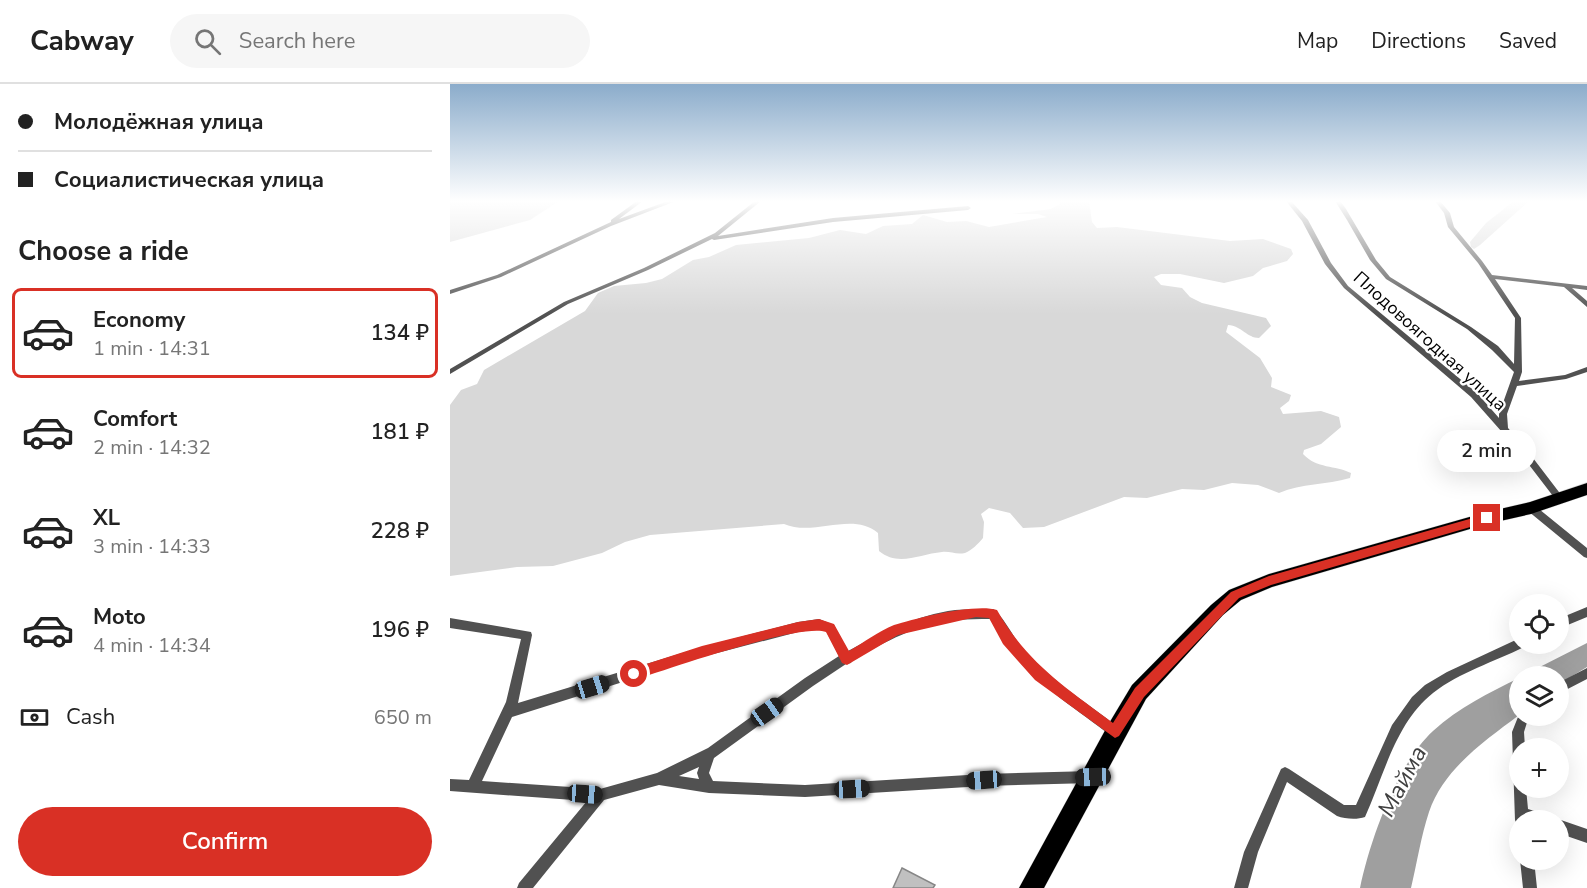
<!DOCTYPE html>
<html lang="en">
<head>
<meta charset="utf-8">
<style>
  :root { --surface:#fff; --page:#f6f6f6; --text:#222; --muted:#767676; --line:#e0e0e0; --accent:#d93025 }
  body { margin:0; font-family:"Nunito Sans",sans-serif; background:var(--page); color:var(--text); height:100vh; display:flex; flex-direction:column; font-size:22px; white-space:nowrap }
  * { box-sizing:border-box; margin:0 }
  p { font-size:20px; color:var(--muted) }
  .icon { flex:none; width:33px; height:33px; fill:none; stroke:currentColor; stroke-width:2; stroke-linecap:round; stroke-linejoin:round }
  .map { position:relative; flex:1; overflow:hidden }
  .details { display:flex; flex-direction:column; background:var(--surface); width:450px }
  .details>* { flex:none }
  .top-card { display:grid; align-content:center; height:132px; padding:0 18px; background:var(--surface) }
  .tools { position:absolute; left:1059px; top:510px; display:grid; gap:12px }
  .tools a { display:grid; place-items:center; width:60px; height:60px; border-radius:50%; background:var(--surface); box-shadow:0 6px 24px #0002; font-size:30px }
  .end { position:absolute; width:27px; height:27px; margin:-14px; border:8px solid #d93025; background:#fff; box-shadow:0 0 0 3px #fff }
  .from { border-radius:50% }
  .bubble { position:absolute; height:42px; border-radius:21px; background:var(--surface); box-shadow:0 6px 24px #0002; font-size:20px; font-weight:600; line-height:42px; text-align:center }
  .car { position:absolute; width:18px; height:36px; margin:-18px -9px; border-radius:8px; box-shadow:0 0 4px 2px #0007; background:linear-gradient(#222 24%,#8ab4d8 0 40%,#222 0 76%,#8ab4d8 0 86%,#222 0) }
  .top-card b { display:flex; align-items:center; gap:21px; height:57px; font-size:22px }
  .top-card b+b { border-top:2px solid var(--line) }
  .top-card i { width:15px; height:15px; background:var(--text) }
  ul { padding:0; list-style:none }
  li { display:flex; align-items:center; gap:18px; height:90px; margin:0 12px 9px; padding:0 6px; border:3px solid transparent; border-radius:9px }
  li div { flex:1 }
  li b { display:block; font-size:22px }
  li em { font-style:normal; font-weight:600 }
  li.on { border-color:var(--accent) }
  li>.icon { width:54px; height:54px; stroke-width:1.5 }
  h2 { padding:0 18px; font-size:27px; line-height:72px }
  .pay { display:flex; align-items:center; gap:15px; height:66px; padding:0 18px; font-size:22px }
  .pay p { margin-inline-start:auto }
  .cta { display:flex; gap:12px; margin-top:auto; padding:12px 18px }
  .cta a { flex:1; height:69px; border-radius:36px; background:var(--accent); color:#fff; font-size:24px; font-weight:600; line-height:69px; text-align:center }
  header { display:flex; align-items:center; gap:36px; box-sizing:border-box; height:84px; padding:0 30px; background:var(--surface); border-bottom:2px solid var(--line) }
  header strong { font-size:28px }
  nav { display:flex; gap:33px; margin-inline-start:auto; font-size:21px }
  .search { width:420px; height:54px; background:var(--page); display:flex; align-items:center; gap:15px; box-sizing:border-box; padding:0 21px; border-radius:33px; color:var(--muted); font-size:22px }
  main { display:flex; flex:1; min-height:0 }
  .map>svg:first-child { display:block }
  .green { fill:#d8d8d8 }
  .water { fill:#9f9f9f }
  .building { fill:#c0c0c0; stroke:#868686; stroke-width:1.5 }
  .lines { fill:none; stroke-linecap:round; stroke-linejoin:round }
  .primary-casing { stroke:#dbdbdb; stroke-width:1 }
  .minor { fill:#515151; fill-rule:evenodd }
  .primary { fill:#000; fill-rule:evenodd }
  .route { fill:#d93025 }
  .labels { text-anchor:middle; stroke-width:4.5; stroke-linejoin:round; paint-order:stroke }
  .street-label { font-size:18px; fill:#000; stroke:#fff }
  .near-water-label { font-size:24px; font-style:italic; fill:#404040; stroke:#fff }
</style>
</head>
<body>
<header>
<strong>Cabway</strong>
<div class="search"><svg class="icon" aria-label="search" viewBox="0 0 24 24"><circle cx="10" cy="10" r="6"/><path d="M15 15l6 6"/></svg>Search here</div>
<nav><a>Map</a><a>Directions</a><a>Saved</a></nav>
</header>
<main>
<section class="details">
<div class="top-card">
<b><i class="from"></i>Молодёжная улица</b>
<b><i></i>Социалистическая улица</b>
</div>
<h2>Choose a ride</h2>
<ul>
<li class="on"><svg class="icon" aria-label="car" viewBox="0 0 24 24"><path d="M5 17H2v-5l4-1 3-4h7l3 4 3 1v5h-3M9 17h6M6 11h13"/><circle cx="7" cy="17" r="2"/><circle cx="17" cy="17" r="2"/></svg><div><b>Economy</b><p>1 min · 14:31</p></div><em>134 ₽</em></li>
<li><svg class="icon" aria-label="car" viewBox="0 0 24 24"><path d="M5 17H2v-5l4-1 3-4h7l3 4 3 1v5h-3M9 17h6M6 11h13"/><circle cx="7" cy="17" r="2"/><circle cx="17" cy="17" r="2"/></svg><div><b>Comfort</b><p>2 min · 14:32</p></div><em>181 ₽</em></li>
<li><svg class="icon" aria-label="car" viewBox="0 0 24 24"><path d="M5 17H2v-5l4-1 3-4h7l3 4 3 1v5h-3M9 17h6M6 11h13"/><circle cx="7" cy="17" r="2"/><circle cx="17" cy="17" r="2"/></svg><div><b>XL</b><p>3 min · 14:33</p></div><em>228 ₽</em></li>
<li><svg class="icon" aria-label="car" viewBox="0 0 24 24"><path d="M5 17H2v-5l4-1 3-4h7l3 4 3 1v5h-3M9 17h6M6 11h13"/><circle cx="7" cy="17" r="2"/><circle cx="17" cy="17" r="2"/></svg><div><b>Moto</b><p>4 min · 14:34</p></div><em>196 ₽</em></li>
</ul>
<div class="pay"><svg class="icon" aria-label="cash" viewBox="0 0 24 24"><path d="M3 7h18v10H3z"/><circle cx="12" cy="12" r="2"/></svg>Cash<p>650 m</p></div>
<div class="cta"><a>Confirm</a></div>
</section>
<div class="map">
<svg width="1137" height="804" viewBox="0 0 1137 804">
  <rect width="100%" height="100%" fill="#fff"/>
  <path class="green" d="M0,117h109l-29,19 -80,22z
    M610,117h29l3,21 5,6 20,-1 113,14 33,-2 28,10 2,5 -6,7 -24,7 -10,8 -29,7 -44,-9h-19l-7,3 7,8 21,3 8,9 12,6 64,15 5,8 -12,12c-12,0 -17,-12 -31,-13l-2,7 34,26 12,20 -1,9 20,8 -2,6 -9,7 3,6 38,-3 18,6 2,10 -20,17 -17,6 -1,4c14,15 32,11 48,19l-1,5c-24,7 -48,5 -71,15l-21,-8 -26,-2 -28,7 -22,-1 -35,9 -23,-1 -80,30 -21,1 -13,-15 -21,-5 -8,6 3,8 -1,16c-5,6 -11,12 -18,15 -9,2 -15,-2 -23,-1 -22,2 -44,15 -63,-1l-1,-18c-26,-22 -64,4 -94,-9l-134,11 -25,7 -23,11 -49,13 -36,1 -67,9v-171l11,-15 16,-6 7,-14 101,-59 13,-18 16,-7 32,-3 16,-4 31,-19 16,-3 27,-12 73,-7 31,-8 26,4 17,-8 29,-2 11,-9 24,7 19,-1 23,6 58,-10 -9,-3h-26l39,-5 9,-5z
    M1064,117h15l-49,44 -6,4 -3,-2 -1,-5 16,-19z"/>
  <path class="water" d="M1137,559v24l-28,17 -1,-8h-36z
    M1069,594v37c-34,26 -75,53 -90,97 -8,24 -12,51 -18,76h-51c10,-48 37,-124 73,-157 26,-24 56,-38 86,-53z"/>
  <path class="building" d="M452,784l33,17 -2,3h-40z"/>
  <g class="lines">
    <defs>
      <path id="primary" d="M1137,399v12l-56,19 -44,10 -215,63 -31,13 -18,15 -77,84 -102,189h-25l89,-163 24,-40 79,-80 18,-15 40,-16 218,-62 43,-10z"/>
    </defs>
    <use href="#primary" class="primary-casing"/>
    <path class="minor" d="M187,117h6l-24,18 49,-18h8l-65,25 -110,51 -51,17v-4l47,-15 114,-53v-2z
      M305,117h6l-43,35 115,-18 135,-12 3,2 -3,2 -135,12 -119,18 -2,-1 -64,31 -80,34 -118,70v-5l114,-67 80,-34 71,-35z
      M836,117h5l17,19 23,43 17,23 129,107 22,25v-4l15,-42 -22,-22 -25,-21 -81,-50 -16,-19 -23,-40 -12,-19h5l6,8 30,51 14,17 81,50 27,19 16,18 1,-46 -37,-55 -30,-36 -4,-14 -9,-12h5l10,12 4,14 28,34 10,14 95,11v4l-15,-2 15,13v6l-23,-20 -69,-8 26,39 1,54 -3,9 46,-6 22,-8v5l-21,7 -49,7 -10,28 1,14 15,17 39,51 2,2 -2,2h-6l-39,-51 -46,-52 -127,-109 -19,-24 -23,-43z
      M1081,420l3,1 53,43v10l-3,-1 -56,-46 -2,-3 2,-3z
      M1137,523v10l-29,12v-10z
      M543,525c8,4 21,29 28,37 27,33 65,56 98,82l2,4 -2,4 -4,2 -4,-2c-33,-26 -71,-49 -97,-82 -9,-11 -17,-23 -24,-35 -11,0 -22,0 -33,1 -37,2 -73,23 -105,40l-1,3 -5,1 -33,22 -99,72 -5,15 4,8 92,4 179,-11 108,-3 4,2 2,4 -2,4 -4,2 -108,3 -179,11 -96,-4 -50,-8 -55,15 -71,88h-16l2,-5 68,-82 -137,-10v-12l19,1 37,-78 15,-63 -71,-11v-10l81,14 1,3 -14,68 184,-56 96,-25 21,-3 15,6 14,26c33,-18 69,-36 107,-41 12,-1 26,0 38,-1zM369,545l7,2 13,25 -34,22 -97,70 -51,25 -57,16 -118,-8 30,-64 190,-60 96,-25zM249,683l-2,6 2,6 -20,-3z
      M1070,554v6h5l-1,3c-30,15 -64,25 -91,46 -37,29 -49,82 -68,124 -8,3 -20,2 -28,-1l-50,-34 -29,70 -10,36h-14l10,-36 37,-83 4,-2 4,2 55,36h12l36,-80 20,-28 13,-12 22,-13z
      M1137,584v11l-29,15v-11z
      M1070,628v4h9l-5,16 1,16h-5v40h6l2,21 19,6 2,5h-29v6l-3,-1 -2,-5 -3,-88z
      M1108,735l29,10v14l-29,-10v-13h-3z
      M1070,776h14l3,28h-14z"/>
    <use href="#primary" class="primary"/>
  </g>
  <linearGradient id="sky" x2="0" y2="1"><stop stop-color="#8baccb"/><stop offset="0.51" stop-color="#fff"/><stop offset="1" stop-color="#fff" stop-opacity="0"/></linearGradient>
  <rect width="1137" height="230" fill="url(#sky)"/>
  <path class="route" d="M1037,430l5,4 -1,3 -220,64 -32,13 -95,99 -25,39 -4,2 -80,-58 -32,-36 -14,-26 -13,-1 -78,18 -51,30 -5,-2 -16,-31c-27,-9 -158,37 -192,48l-7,-6 7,-6 68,-22 96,-24 21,-3 15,5 15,27c14,-8 30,-20 45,-26 22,-7 82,-22 103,-15 29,52 69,78 116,113l22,-35 96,-96 38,-16z"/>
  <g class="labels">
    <g class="street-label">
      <text transform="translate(980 257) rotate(42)" y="6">Плодовоягодная улица</text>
    </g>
    <g class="near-water-label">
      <text transform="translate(952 697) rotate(-62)" y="8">Майма</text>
    </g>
  </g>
</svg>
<div class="tools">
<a><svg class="icon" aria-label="locate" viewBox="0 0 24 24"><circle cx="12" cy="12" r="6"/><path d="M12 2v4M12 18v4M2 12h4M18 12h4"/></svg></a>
<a><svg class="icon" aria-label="layers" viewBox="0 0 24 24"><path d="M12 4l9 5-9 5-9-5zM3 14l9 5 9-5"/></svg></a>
<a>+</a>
<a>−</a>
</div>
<i class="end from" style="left:184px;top:590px"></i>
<i class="end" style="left:1037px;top:434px"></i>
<div class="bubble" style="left:987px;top:346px;width:99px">2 min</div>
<i class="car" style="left:142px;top:603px;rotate:73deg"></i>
<i class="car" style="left:317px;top:628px;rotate:55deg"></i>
<i class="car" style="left:643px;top:693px;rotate:268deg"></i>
<i class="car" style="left:534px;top:696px;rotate:266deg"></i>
<i class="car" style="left:402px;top:705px;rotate:87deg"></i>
<i class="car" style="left:135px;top:710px;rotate:94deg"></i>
</div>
</main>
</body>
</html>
